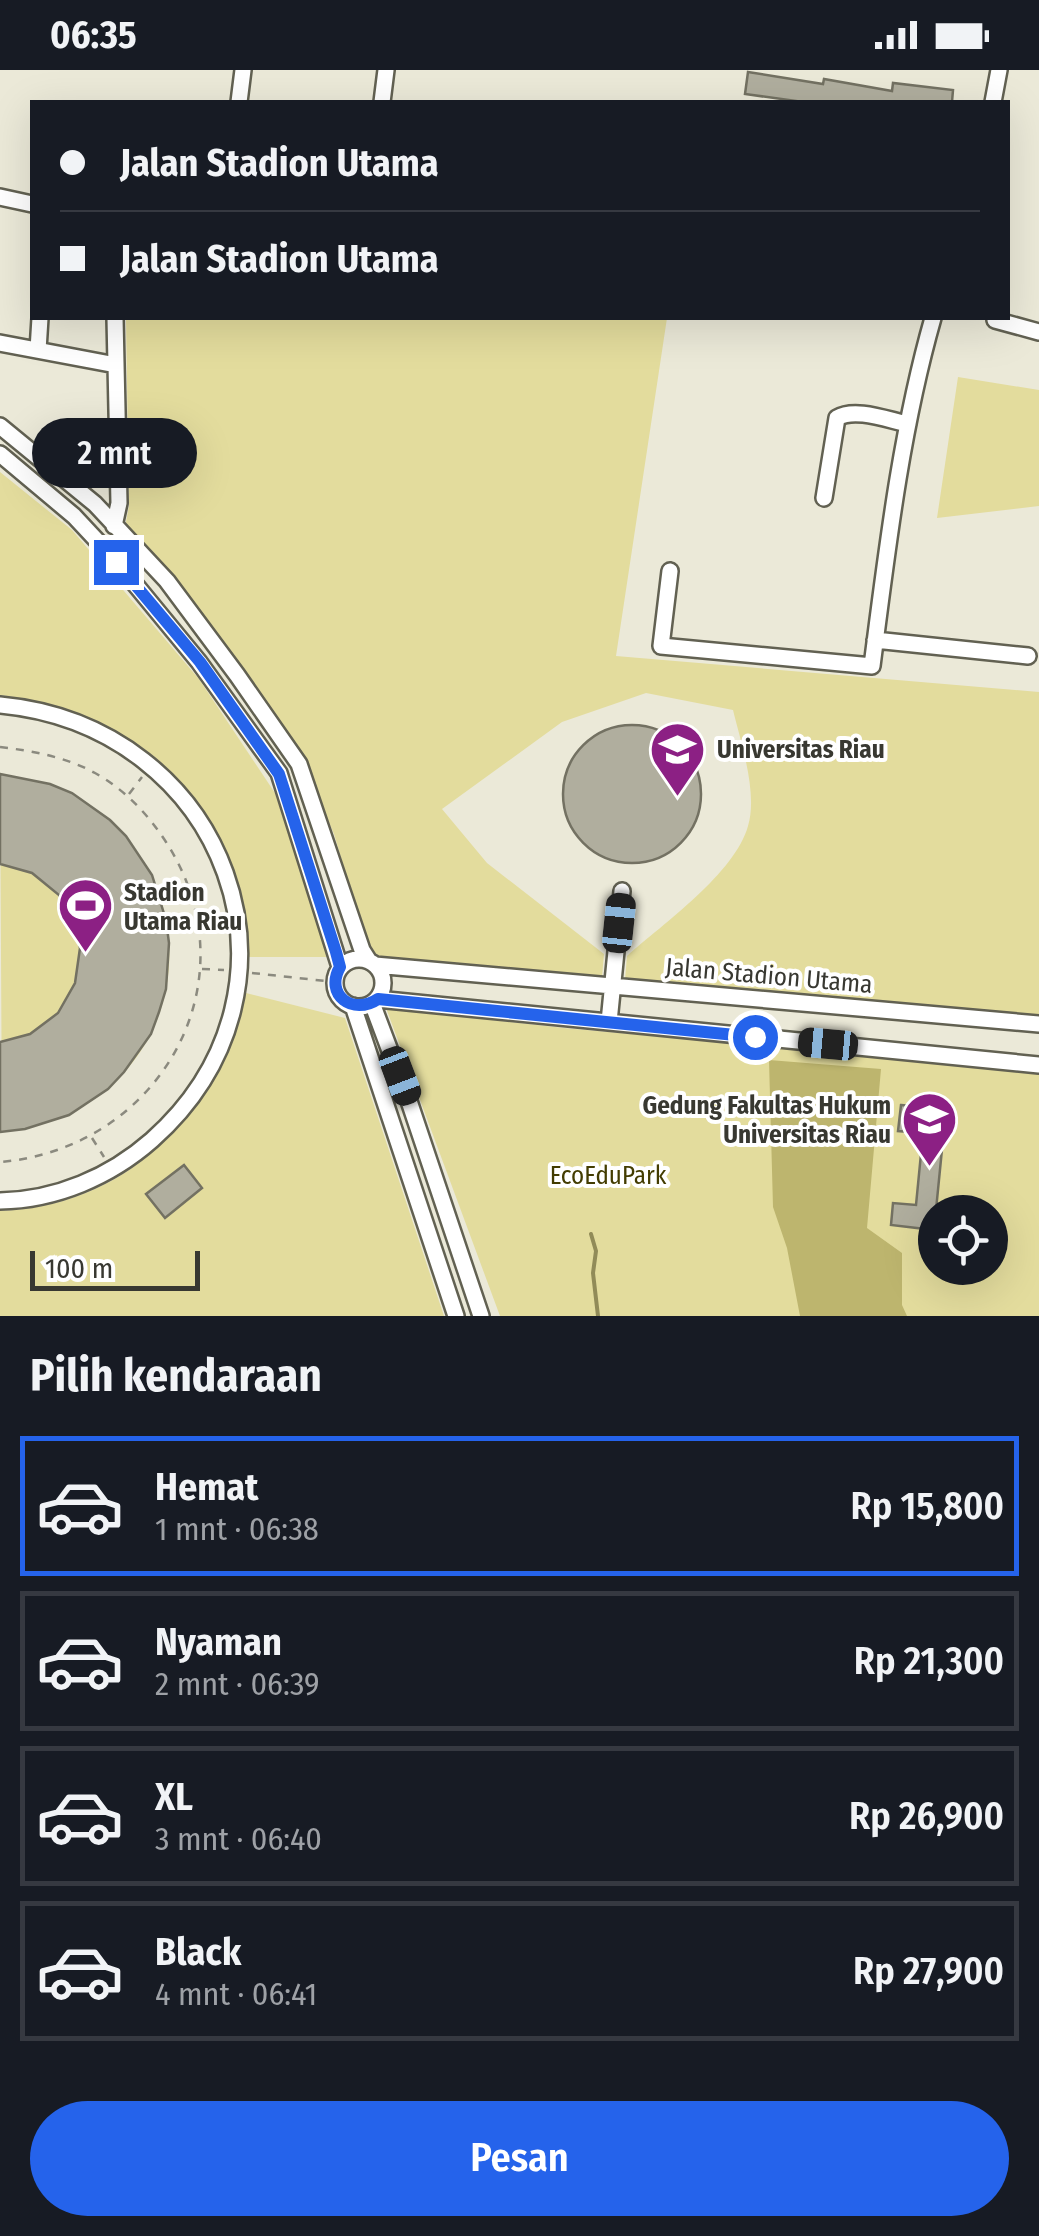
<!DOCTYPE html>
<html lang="id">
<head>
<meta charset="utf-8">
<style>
  :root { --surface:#171b24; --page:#20242c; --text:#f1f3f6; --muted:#9ea1a6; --line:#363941; --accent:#2563eb }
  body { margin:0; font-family:"Fira Sans Condensed",sans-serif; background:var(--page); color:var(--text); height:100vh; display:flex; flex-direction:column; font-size:38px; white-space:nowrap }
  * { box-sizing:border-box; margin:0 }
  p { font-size:32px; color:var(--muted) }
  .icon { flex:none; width:55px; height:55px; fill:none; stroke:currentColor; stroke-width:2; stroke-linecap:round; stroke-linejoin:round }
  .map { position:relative; height:1246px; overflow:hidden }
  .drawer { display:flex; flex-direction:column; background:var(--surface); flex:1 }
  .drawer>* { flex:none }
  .guide { position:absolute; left:30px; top:30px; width:980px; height:220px; border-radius:0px; box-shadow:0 10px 40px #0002; display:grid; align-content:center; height:220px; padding:0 30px; background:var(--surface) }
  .controls { position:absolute; left:918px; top:1125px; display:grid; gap:20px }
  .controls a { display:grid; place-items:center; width:90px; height:90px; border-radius:50%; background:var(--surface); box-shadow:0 10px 40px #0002; font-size:50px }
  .scale { position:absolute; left:30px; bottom:25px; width:170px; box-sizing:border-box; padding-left:10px; border:5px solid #383831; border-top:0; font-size:28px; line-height:35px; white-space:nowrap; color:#383831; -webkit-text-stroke:8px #fff; paint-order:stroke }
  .end { position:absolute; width:45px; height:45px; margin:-22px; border:12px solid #2563eb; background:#fff; box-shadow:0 0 0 5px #fff }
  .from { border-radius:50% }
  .bubble { position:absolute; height:70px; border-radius:35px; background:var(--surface); box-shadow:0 10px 40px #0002; font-size:32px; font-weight:600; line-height:70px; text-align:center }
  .car { position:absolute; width:30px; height:60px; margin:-30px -15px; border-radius:12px; box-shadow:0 0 8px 2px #0007; background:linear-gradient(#222 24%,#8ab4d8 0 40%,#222 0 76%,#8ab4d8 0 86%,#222 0) }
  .guide b { display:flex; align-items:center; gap:35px; height:95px; font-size:38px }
  .guide b+b { border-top:2px solid var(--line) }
  .guide i { width:25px; height:25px; background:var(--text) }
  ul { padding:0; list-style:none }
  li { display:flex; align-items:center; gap:30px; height:140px; margin:0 20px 15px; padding:0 10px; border:5px solid var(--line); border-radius:0px }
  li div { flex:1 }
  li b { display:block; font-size:38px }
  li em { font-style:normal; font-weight:600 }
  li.selected { border-color:var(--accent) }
  li>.icon { width:90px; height:90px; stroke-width:1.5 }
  h2 { padding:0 30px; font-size:45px; line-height:120px }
  .cta { display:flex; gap:20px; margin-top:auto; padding:20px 30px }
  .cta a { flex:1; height:115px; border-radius:60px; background:var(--accent); color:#fff; font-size:40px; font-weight:600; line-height:115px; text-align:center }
  .status { display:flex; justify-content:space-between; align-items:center; height:70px; padding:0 50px; background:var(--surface); direction:ltr }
  .status svg { height:28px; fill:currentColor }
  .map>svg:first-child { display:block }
  .green { fill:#e3dc9d; fill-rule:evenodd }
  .forest { fill:#bdb56e }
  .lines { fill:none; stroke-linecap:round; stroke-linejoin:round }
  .stream { stroke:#918b58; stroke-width:4 }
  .building { fill:#b0ae9e; stroke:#737162; stroke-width:2.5 }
  .minor-casing { stroke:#626152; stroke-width:20 }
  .path { stroke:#8b8a7f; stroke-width:2.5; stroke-dasharray:8 8; stroke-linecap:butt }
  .minor { stroke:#fff; stroke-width:15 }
  .route { stroke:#2563eb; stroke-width:12 }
  .labels { text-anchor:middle; stroke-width:8; stroke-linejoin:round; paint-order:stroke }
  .poi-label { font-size:25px; font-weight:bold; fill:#383831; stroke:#fff; text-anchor:start }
  .street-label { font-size:25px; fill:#383831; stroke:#fff }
  .park-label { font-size:25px; fill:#433c01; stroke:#fff }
</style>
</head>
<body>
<div class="status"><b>06:35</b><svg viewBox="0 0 49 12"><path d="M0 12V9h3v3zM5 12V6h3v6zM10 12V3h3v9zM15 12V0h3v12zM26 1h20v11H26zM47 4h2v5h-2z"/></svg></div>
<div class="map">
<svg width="1039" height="1246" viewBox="0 0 1039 1246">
  <rect width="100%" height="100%" fill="#ebe9d8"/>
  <path class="green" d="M126,248h541l-51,338 423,36v328l-414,-40 2,-24c37,-33 108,-83 121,-130 10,-33 -7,-83 -15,-116l-87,-17 -84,29 -120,87 45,54 117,91 -2,23 -231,-18 -37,-125 -32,-73 -178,-229 5,-26z
    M958,307l81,13v116l-102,12z
    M0,402l72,58 127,149 76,114 53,164h-82c-2,-18 -2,-37 -6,-54 -26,-126 -118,-191 -240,-208z
    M0,704c226,31 225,330 2,358z
    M242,922l103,26 99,298h-444v-105c132,-6 213,-96 242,-219z
    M386,938l178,20 475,43v245h-539zM935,1142h55v56h-55z"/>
  <path class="forest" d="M769,990l112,9 -14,159 35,25v52l5,11h-107l-13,-68 -14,-41z"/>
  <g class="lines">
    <path class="stream" d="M591,1164l5,17 -3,22 5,43"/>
  </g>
  <path class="building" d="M748,2l75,12 1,-5 68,12 1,-8 60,7 -1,12h-149l-58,-8z
    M563 724a69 69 0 1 1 138 0a69 69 0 1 1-138 0Z
    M0,704l50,10 22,9 38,27 16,16 26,39 14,45 3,23 -3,46 -7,23 -8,22 -27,38 -16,17 -39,26 -44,14 -25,3v-90l30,-8 28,-21 17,-30 5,-35 -8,-34 -13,-19 -27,-22 -32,-9z
    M901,1035l45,4 -12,121 -43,-5 2,-22 23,2 7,-72 -25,-2z
    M184,1095l18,23 -37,30 -19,-24z"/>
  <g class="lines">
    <defs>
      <path id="minor" d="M239,32l4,-32
        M382,32l4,-32
        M993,32l6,-32
        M0,127l32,7
        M995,250l44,12
        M0,273l116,22
        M38,280l2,-32
        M0,356l95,78 72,77 70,94 62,89 63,186 7,11
        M0,384l74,62 42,45 83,101 80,111 61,194
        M824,428l13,-80c18,-11 51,2 71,6
        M114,456l5,-23 -4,-185
        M670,501l-9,75 211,20c15,-116 29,-236 61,-348
        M875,570l153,16
        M0,635c226,21 324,282 152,435 -42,37 -96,60 -152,61
        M335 913a24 24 0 1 1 48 0a24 24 0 1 1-48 0Z
        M375,895l664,59
        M377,929l662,66
        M372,933l38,101 71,212
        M353,936l103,310
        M609,952l13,-131"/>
    </defs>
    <use href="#minor" class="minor-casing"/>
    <path class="path" d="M0,677c33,4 66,10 95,26 30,17 52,40 71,69 90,139 -7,307 -166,320
      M129,724l13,-17
      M202,899l22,1
      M252,903l83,9
      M92,1068l12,19"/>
    <use href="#minor" class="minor"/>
  </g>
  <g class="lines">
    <path class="route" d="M116,492l84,100 79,112 57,178 4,15c-16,28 13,49 38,32l377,38"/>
  </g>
  <defs>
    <symbol id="university-pin" viewBox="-11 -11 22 30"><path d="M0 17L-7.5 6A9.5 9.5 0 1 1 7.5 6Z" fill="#8c2084" stroke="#fff"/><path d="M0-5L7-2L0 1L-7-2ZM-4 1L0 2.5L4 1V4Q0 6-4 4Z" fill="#fff"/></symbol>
    <symbol id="stadium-pin" viewBox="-11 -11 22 30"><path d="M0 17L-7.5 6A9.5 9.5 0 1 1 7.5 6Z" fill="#8c2084" stroke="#fff"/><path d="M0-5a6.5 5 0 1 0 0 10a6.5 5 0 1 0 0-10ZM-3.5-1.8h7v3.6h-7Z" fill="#fff"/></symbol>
  </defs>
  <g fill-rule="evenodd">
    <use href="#university-pin" x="646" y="648" width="63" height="86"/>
    <use href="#stadium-pin" x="54" y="804" width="63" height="86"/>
    <use href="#university-pin" x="898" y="1018" width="63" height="86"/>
  </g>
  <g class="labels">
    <g class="poi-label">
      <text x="717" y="688">Universitas Riau</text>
      <text x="124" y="831">Stadion<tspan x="124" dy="29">Utama Riau</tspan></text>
      <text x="891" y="1044" text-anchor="end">Gedung Fakultas Hukum<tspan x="891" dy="29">Universitas Riau</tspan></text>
    </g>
    <g class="street-label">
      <text transform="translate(769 905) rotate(5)" y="9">Jalan Stadion Utama</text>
    </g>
    <g class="park-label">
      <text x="608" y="1114">EcoEduPark</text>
    </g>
  </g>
</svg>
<div class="controls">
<a><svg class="icon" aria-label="locate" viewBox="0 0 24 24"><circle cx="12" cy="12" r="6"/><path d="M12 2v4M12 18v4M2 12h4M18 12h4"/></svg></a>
</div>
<div class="scale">100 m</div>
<i class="end from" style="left:755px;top:967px"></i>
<i class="end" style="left:116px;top:492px"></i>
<div class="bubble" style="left:32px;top:348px;width:165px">2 mnt</div>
<i class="car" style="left:619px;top:853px;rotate:6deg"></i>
<i class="car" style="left:828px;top:974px;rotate:275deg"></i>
<i class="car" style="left:400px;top:1006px;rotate:159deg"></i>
<div class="guide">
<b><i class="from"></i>Jalan Stadion Utama</b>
<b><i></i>Jalan Stadion Utama</b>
</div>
</div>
<section class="drawer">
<h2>Pilih kendaraan</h2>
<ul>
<li class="selected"><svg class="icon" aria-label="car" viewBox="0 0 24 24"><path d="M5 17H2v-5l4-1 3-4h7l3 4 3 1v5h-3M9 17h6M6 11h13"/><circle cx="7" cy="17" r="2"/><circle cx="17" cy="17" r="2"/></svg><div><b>Hemat</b><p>1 mnt · 06:38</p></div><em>Rp 15,800</em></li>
<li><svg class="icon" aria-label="car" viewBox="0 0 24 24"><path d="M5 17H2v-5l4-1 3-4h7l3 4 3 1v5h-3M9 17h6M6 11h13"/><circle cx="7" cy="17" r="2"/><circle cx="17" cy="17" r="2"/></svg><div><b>Nyaman</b><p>2 mnt · 06:39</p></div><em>Rp 21,300</em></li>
<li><svg class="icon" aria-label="car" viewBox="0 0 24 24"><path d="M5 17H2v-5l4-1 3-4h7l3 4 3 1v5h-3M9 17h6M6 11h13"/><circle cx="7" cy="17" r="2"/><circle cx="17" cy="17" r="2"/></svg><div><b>XL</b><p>3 mnt · 06:40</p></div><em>Rp 26,900</em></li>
<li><svg class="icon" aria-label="car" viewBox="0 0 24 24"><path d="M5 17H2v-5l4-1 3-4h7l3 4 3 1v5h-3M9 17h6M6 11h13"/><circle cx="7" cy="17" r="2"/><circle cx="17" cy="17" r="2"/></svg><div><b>Black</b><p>4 mnt · 06:41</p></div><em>Rp 27,900</em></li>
</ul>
<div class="cta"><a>Pesan</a></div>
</section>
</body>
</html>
